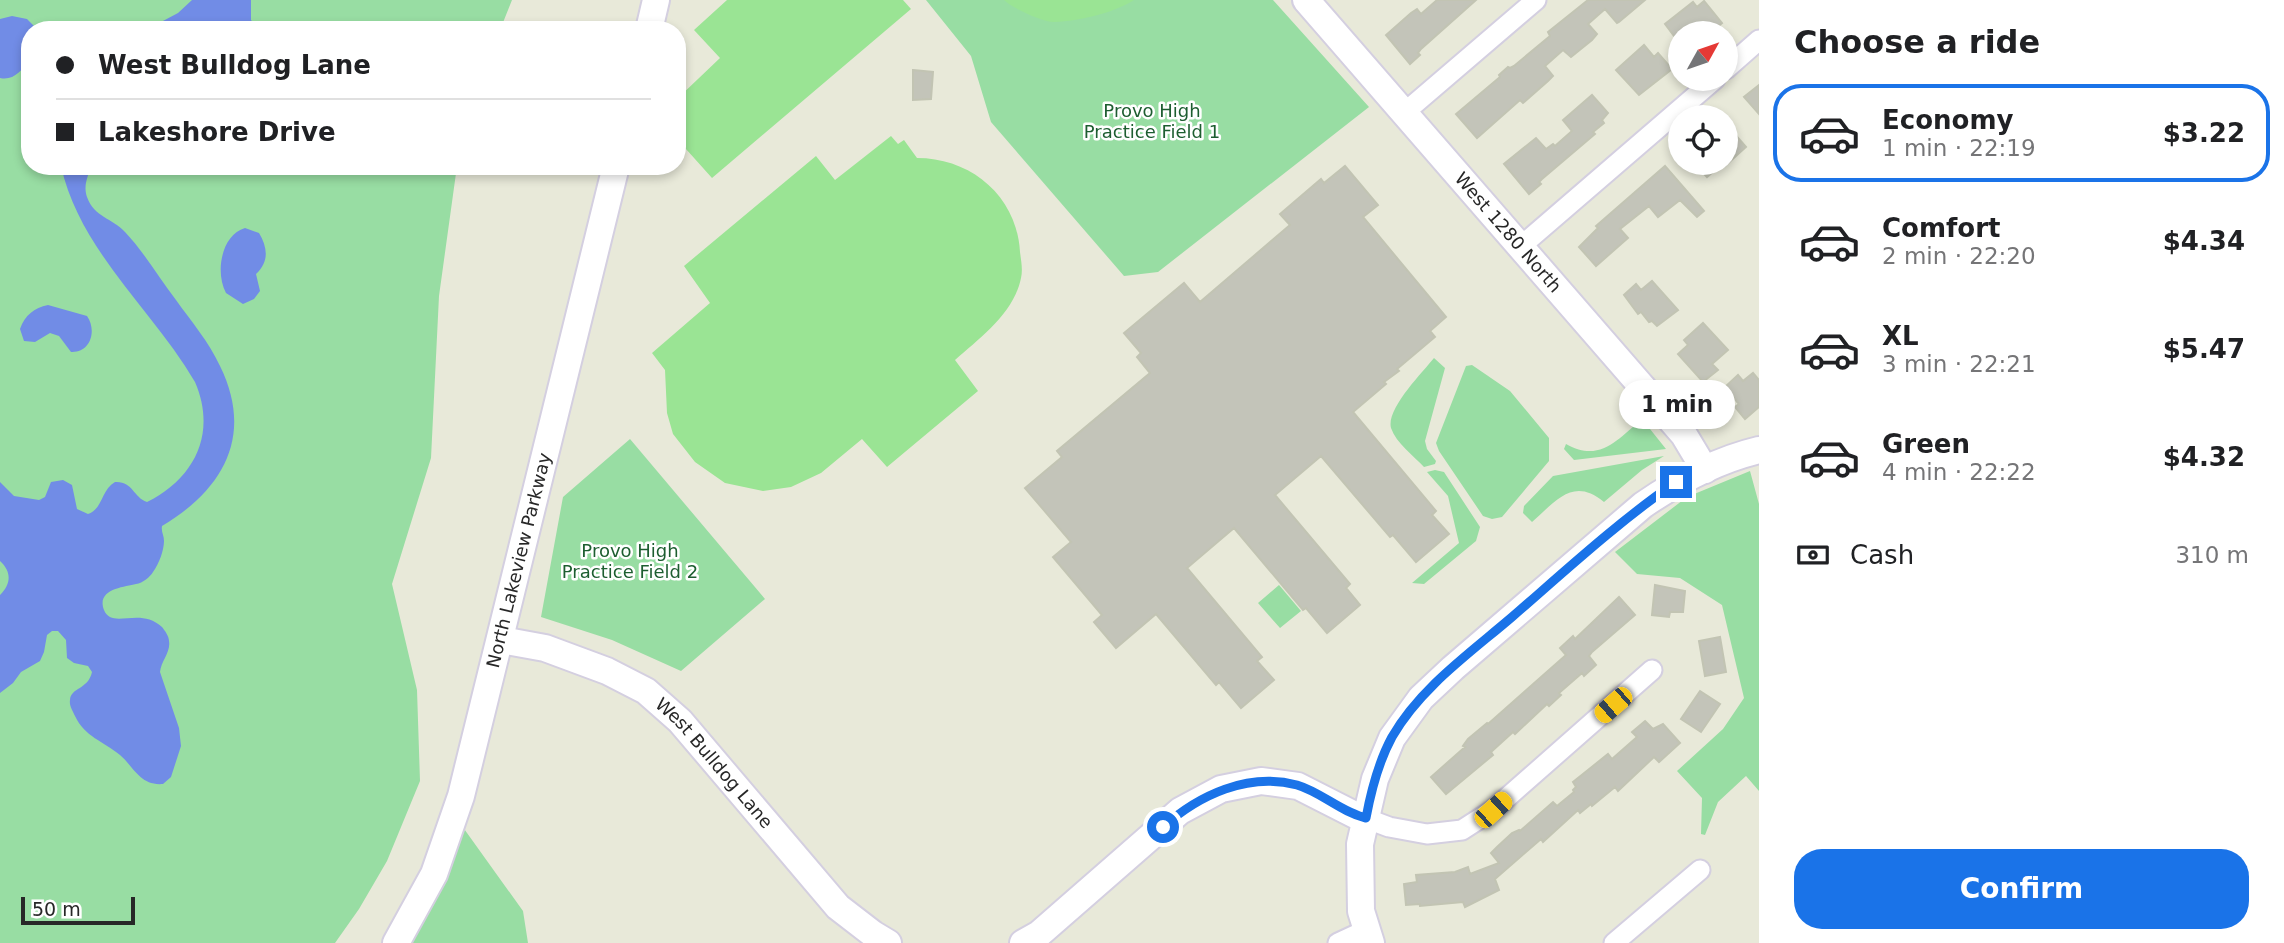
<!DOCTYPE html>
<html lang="en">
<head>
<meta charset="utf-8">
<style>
  :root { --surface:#fff; --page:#f2f2f2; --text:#202124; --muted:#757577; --line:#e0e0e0; --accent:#1a73e8 }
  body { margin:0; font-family:"DejaVu Sans",sans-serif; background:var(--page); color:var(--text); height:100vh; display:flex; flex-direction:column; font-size:26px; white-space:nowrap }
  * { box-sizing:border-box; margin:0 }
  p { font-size:23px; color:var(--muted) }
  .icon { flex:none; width:38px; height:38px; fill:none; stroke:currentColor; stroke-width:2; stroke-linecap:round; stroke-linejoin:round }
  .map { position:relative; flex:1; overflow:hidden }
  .drawer { display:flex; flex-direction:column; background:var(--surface); width:525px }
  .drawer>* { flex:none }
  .hud { position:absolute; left:21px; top:21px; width:665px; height:154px; border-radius:28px; box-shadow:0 4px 10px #0003; display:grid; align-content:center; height:154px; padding:0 35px; background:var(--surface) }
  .needle { width:46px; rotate:50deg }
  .buttons { position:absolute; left:1668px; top:21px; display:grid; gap:14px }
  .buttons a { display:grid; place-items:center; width:70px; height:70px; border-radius:50%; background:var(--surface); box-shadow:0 4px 10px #0003; font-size:35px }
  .scale { position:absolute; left:21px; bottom:18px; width:114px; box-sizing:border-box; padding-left:7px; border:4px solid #272727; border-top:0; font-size:19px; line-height:24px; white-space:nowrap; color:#272727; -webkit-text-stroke:5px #fff; paint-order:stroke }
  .end { position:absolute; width:32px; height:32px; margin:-16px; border:9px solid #1a73e8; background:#fff; box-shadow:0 0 0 4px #fff }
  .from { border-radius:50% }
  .bubble { position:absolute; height:49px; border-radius:24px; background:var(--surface); box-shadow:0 4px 10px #0003; font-size:23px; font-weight:800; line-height:49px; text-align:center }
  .car { position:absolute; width:21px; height:42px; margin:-21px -10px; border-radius:9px; box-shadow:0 0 5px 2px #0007; background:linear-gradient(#f5c518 24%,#345 0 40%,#f5c518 0 76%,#345 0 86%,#f5c518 0) }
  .hud b { display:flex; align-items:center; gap:24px; height:66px; font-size:26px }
  .hud b+b { border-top:2px solid var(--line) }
  .hud i { width:18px; height:18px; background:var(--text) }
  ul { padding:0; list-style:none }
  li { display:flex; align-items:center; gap:21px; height:98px; margin:0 14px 10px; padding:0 21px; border:4px solid transparent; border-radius:28px }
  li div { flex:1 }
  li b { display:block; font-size:26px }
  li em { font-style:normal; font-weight:800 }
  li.current { border-color:var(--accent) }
  li>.icon { width:63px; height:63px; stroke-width:1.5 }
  h2 { padding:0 35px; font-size:32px; line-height:84px }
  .pay { display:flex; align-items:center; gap:18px; height:77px; padding:0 35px; font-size:26px }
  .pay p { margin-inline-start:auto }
  .primary-button { display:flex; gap:14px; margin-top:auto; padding:14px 35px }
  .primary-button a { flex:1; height:80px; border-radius:28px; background:var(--accent); color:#fff; font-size:28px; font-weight:800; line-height:80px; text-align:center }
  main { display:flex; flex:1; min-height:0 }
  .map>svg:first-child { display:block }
  .green { fill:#98dda3 }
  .pitch { fill:#9ae494 }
  .water { fill:#718ce6 }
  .building { fill:#c3c4b9; stroke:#c2c4b3; stroke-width:2 }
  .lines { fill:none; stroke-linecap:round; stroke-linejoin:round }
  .street-casing { stroke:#d4cfe0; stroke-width:23 }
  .secondary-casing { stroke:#d4cfe0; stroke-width:30 }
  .street { stroke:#fff; stroke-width:19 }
  .secondary { stroke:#fff; stroke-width:26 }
  .route { stroke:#1a73e8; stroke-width:9 }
  .labels { text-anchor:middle; stroke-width:5; stroke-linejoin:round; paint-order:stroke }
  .park-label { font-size:18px; fill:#1d5e30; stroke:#fff }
  .street-label { font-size:18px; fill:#272727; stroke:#fff }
</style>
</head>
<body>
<main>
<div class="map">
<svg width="1759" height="943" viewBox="0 0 1759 943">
  <rect width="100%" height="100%" fill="#e8e9d9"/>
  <path class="green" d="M0,0h512l-12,30h-470v136h427l-18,130 -8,162 -39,126 25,106 3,91 -33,80 -28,48 -24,34h-335z
    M926,0h347l96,107 -211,165 -34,4 -133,-154 -20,-66z
    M1434,358l11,10 -20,73 2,8 9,12 -1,3 -11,3c-10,-11 -28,-24 -33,-39 -5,-19 31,-55 43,-70z
    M1472,365l38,26 39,47v23l-47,56 -10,2 -9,-3 -44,-65 -3,-8 30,-77z
    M1642,419l24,30 -92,11 -10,-11 2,-5c34,19 51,-4 76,-25z
    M630,439l135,160 -84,72 -69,-31 -71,-23 22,-120z
    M1664,456l-22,14 -38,32c-31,-26 -48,-1 -72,20l-9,-9 1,-7 29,-30z
    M1435,470l9,2 36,55 -4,14 -52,43 -12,-1 47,-40 -11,-47 -21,-24z
    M1750,471l9,33v287l-13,-15 -28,26 -13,33 -4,-1 1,-36 -25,-27 46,-42 21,-31 -22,-93 -42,-27 -43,-4 -22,-22 72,-55z
    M1279,585l22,26 -21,17 -22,-25z
    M457,819l66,92 5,32h-139z"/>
  <path class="pitch" d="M727,0h176l8,9 -199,169 -35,-39v-40l43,-41 -26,-28z
    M1004,0h130c-21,13 -54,21 -80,22 -11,0 -42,-14 -50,-22z
    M891,136l7,8 6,-4 13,18c54,0 100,38 103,94 1,8 3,18 1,26 -7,35 -41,60 -66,82l23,31 -91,76 -25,-28 -41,34 -30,14 -28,4 -38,-8 -30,-21 -22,-28 -6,-21 -2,-43 -13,-17 58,-50 -26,-37 132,-110 19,24z"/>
  <path class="water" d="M192,0h59v20l8,10h-113l32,-17z
    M12,16l15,3 11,11h-8v31c-9,9 -16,20 -30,17v-59z
    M61,166h30c-3,11 -8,19 -4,31 7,20 25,21 38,35 19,20 34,46 51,68 15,21 33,42 44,66 34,69 4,123 -58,160 -1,6 2,9 2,15 0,9 -5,23 -11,31 -3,5 -10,11 -17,12 -12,3 -40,5 -32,26 8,20 36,-4 58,17 3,4 7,9 7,14 2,11 -8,20 -9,31l19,56 2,18 -10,31 -8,7c-23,2 -29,-17 -43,-29 -17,-14 -35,-18 -45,-39 -2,-5 -6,-10 -5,-16 1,-13 18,-10 22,-28l-4,-6 -14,-3 -7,-5 -1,-18 -8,-9h-6l-5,4 -3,17 -4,9 -19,11 -8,11 -13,10v-98c11,-11 12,-23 0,-34v-79l14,14 25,4 6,-3 6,-15 12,-2 9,5 5,24 11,5c15,-5 13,-24 27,-32 18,-1 18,15 32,20 48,-24 70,-69 48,-120 -42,-72 -115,-131 -134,-216z
    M245,228l14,5c9,15 10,29 -3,41l4,17 -6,8 -11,5 -17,-11c-11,-20 -5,-58 19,-65z
    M48,305l39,11c10,14 4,37 -16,36l-12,-16 -9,-3 -15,9 -11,-1 -4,-12c5,-14 14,-21 28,-24z"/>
  <path class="building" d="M1437,0h39l-55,49 -3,4 2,2 -10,9 -24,-29 25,-22 6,-4 4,5z
    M1588,0h57l-26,22 -2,1 -12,-14 -17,15 9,10 -5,6 -21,17 -8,-7 -18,16 8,10 -5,5 -25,22 -3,-3 -43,38 -21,-24 44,-37 -1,-2 9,-8 2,1 4,-2 36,-30 -2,-4z
    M1704,1l18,22 -12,10h-30v11l-15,-20 28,-22 4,5z
    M1644,45l10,12 4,-4 14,16 -33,26 -23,-25z
    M913,70l20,2 -2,27 -18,1z
    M1759,85v29l-15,-17z
    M1592,95l16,18 -6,7 2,3 -11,9 2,2 -53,45 -3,3 2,2 -12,10 -25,-30 32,-26 10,11 7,-5 2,2 17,-15 -9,-11z
    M1732,131l14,16 -20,18v-29z
    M1694,163h29l-16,14z
    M1345,166l33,39 -15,12 83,100 -16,14 5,6 -38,32 2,2 -15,11 2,2 -33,28 83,99 -4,4 17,19 -33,28 -23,-27 -3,2 -69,-81 -46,39 75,89 -4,4 14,17 -33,28 -21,-25 -3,2 -69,-82 -47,40 75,89 -5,4 17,19 -33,28 -22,-26 -3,3 -60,-71 -40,34 -22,-26 8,-7 -49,-58 18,-15 -46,-54 37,-31 -5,-6 93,-78 -13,-16 4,-4 -17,-20 60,-50 16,19 90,-77 -10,-11 41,-35 3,4z
    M1665,166l39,45 -7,6 -17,-17 -22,17 -9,-11 -29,23 8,9 -32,28 -17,-19 19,-19 -2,-2z
    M1652,281l26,29 -21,16 -5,-5 -3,1 -8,-10 -3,2 -14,-19 12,-11 5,6z
    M1703,323l25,27 -16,14 6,6 -15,12 -25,-28 10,-9 -4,-5z
    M1753,373l6,7v27l-14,12 -10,-12 4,-3 -14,-17 13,-12 5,6z
    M1655,585l30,6 -2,21h-13l-1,5 -17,-2z
    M1619,597l16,18 -43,37 -3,4 7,9 -12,11 -2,-3 -23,20 2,2 -12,11 -2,-2 -32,30 -2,-2 -22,20 2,3 -47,39 -15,-17 34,-30 -2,-1 5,-7 19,-16 1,1 78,-69 -6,-7 13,-12 2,3z
    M1720,637l6,35 -21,4 -6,-35z
    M1700,691l20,13 -19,28 -20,-13z
    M1645,721l8,8 10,-5 17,19 -21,19 -5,-5 -36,34 -3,-4 -23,19 -1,-2 -11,9 -2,-3 -35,32 -2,-3 -46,40 4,11 -34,17 -2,-5 -43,4v-2l-14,1 -2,-21 13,-2 -1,-7 39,-3 13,-5 2,7 29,-11 -8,-10 6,-6 15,-14 7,-3 1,1 33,-29 4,4 17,-14 -1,-2 3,-3 -3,-5 35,-28 4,5 25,-22 -5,-5z"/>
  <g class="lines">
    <defs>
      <path id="street" d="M1726,69l33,-29
        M1404,113l132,-113
        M1520,247l195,-168
        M1365,818l24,9 38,7 35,-4 31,-20 159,-140
        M1338,943l28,-13
        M1614,943l86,-73"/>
      <g id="secondary">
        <path id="s1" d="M1306,0l378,435 21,35"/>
        <path d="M649,30l7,-30"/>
        <path id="s2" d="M501,640l44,8 62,23 39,20 34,30 158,186 35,27 15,9"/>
        <path id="s3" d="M396,943l38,-69 27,-78 155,-630"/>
        <path d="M1023,943l16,-9 141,-123 41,-22 40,-8 37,5 57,29 10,3"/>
        <path d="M1371,943l-10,-32 -1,-67 15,-65 17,-41 29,-40 32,-30 190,-163c35,-24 74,-45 116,-55"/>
      </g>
    </defs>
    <use href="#street" class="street-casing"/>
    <use href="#secondary" class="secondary-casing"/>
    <use href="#street" class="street"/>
    <use href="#secondary" class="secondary"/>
  </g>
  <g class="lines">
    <path class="route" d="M1163,827c36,-32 85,-55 134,-42 24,7 44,27 69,33 5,-27 13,-57 26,-81 28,-49 78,-84 120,-120 53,-46 106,-95 164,-135"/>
  </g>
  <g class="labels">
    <g class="park-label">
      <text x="1152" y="117">Provo High<tspan x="1152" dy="21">Practice Field 1</tspan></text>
      <text x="630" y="557">Provo High<tspan x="630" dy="21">Practice Field 2</tspan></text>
    </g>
    <g class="street-label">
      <text dy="6" stroke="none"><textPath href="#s1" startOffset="308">West 1280 North</textPath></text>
      <text dy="6" stroke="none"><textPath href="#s3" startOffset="404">North Lakeview Parkway</textPath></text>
      <text dy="6" stroke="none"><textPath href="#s2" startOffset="254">West Bulldog Lane</textPath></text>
    </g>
  </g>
</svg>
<div class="buttons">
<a><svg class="needle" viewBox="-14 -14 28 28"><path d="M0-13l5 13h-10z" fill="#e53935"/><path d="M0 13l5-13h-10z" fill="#757577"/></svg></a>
<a><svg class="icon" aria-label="locate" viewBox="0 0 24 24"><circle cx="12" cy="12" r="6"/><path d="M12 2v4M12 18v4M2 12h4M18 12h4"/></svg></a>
</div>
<div class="scale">50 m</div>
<i class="end from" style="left:1163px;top:827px"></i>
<i class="end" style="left:1676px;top:482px"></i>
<div class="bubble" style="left:1619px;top:380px;width:116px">1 min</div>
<i class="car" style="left:1613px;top:705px;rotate:229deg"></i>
<i class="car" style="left:1493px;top:810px;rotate:48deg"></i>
<div class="hud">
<b><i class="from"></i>West Bulldog Lane</b>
<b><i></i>Lakeshore Drive</b>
</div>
</div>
<section class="drawer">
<h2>Choose a ride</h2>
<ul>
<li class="current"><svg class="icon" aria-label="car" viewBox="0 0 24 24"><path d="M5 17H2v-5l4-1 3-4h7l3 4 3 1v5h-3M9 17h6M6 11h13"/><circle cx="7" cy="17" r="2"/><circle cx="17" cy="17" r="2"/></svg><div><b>Economy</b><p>1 min · 22:19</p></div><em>$3.22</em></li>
<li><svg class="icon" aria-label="car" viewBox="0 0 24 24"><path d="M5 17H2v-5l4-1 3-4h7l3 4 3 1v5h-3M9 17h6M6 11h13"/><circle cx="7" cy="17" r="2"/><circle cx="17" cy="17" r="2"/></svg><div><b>Comfort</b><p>2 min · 22:20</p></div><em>$4.34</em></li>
<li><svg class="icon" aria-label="car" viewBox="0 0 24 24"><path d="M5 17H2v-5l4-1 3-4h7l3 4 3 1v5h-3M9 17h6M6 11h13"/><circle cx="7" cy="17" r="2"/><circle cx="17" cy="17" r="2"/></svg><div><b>XL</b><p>3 min · 22:21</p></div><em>$5.47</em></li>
<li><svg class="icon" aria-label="car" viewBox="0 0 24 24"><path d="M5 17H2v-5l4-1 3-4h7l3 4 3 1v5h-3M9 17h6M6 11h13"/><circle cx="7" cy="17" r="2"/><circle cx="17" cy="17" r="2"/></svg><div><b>Green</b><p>4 min · 22:22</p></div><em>$4.32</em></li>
</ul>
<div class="pay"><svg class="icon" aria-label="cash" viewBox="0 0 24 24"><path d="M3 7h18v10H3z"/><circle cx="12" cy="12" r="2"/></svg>Cash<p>310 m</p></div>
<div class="primary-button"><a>Confirm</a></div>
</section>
</main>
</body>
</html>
